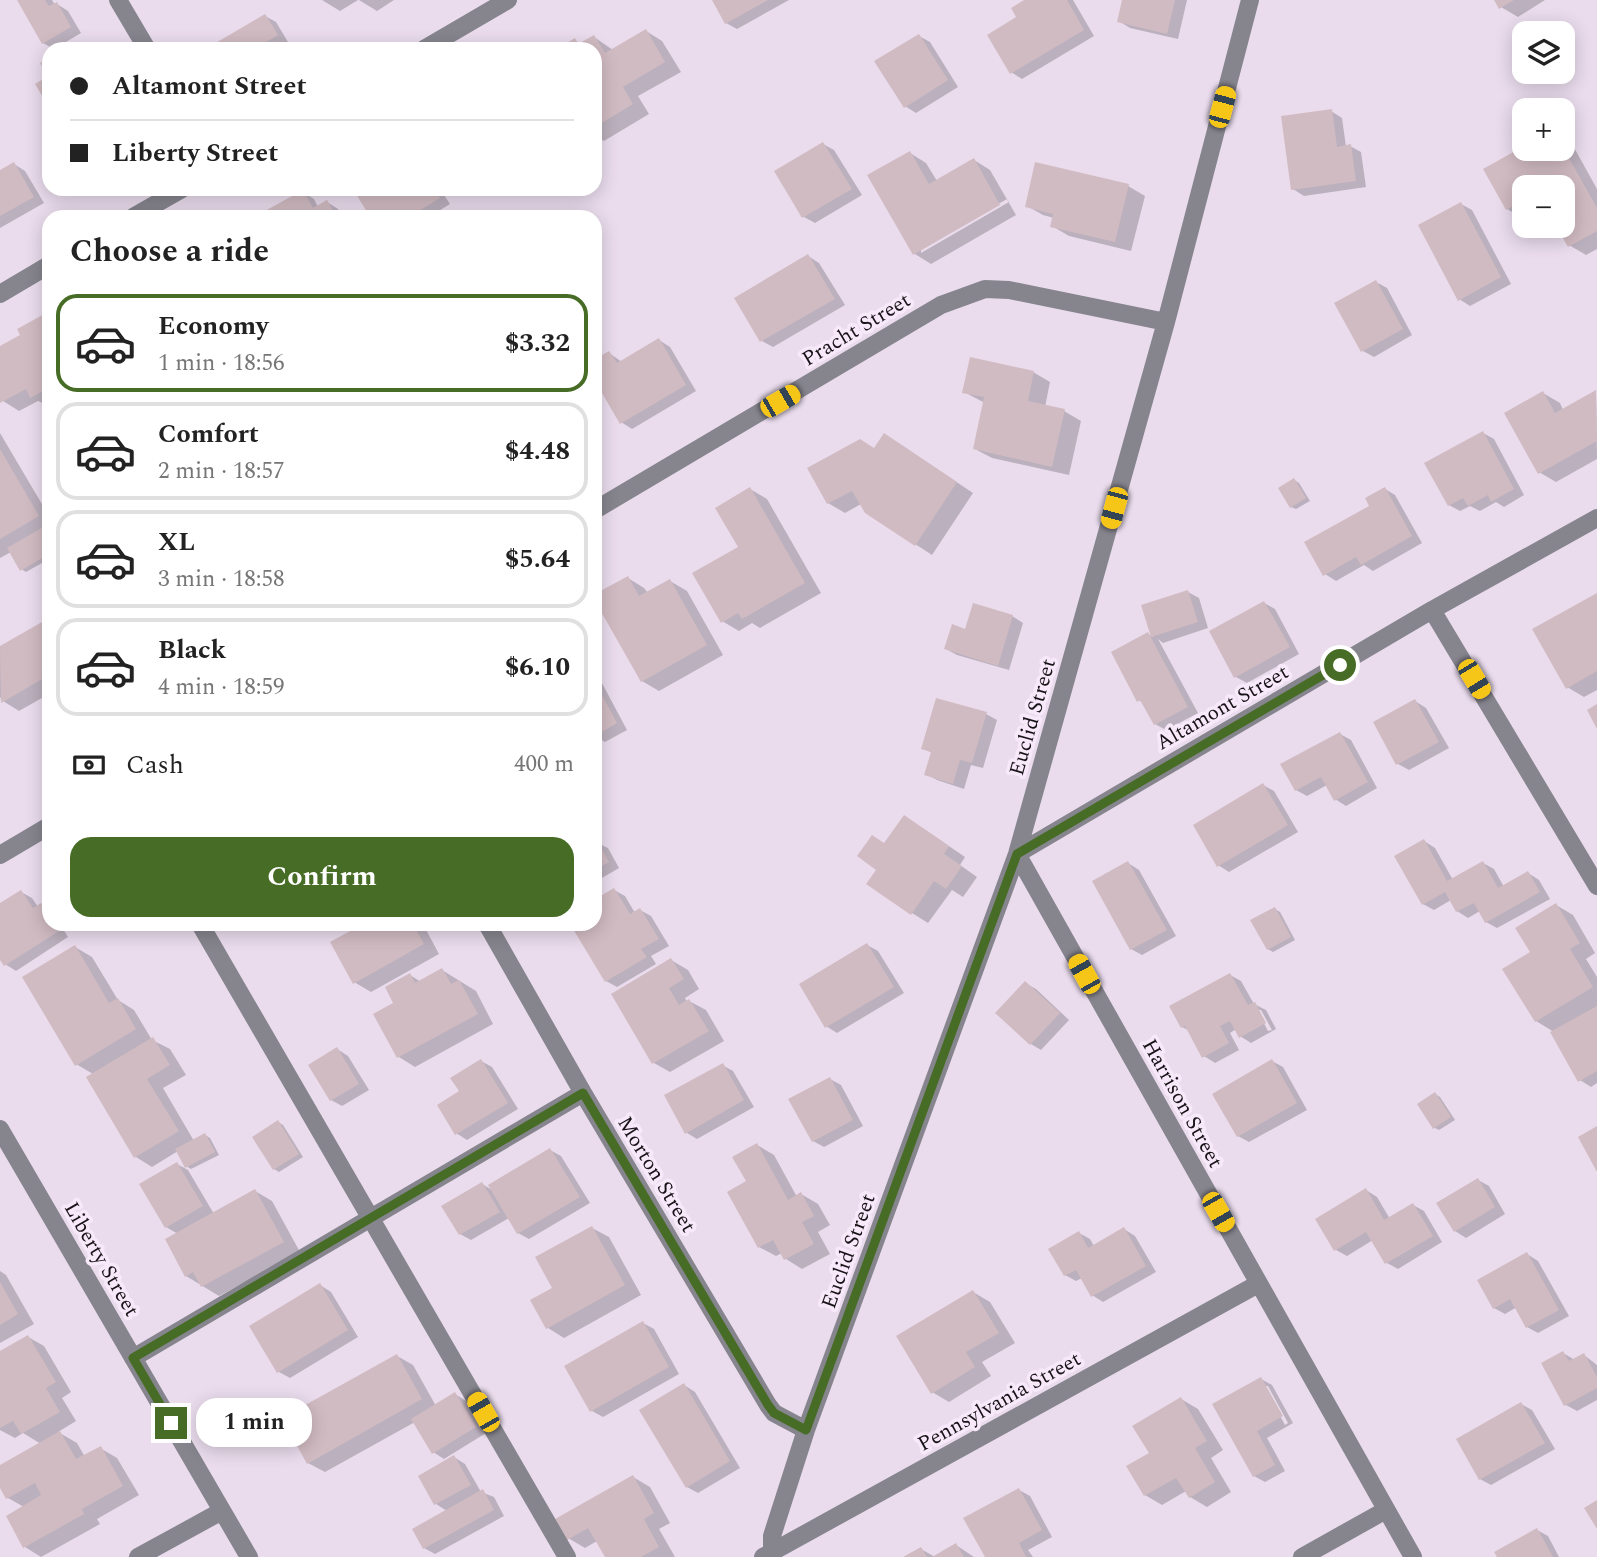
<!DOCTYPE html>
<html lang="en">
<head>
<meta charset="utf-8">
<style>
  :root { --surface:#fff; --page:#f6f6f6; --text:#222; --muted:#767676; --line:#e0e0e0; --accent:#476c26 }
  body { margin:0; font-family:Spectral,serif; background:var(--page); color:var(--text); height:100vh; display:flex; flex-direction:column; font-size:26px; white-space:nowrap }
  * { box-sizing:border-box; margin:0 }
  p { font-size:23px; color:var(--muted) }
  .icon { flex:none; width:38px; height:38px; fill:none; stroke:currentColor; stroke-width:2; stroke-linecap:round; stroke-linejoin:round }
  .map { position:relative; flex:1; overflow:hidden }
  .panel { position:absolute; left:42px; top:210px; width:560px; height:721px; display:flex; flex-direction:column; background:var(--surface); border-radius:21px; box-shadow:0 4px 18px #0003 }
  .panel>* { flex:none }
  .banner { position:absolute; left:42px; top:42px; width:560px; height:154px; border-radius:21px; box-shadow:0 4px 18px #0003; display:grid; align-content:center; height:154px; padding:0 28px; background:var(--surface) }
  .buttons { position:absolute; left:1512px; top:21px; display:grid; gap:14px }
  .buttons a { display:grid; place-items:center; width:63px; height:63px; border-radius:14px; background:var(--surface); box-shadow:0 4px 18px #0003; font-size:35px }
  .end { position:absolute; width:32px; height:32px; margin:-16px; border:9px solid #476c26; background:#fff; box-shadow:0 0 0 4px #fff }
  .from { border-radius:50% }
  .bubble { position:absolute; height:49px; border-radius:21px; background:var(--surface); box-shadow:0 4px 18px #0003; font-size:23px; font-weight:700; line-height:49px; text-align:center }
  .car { position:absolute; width:21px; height:42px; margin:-21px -10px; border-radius:9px; box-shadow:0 0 5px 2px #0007; background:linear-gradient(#f5c518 24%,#345 0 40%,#f5c518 0 76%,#345 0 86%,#f5c518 0) }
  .banner b { display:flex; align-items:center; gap:24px; height:66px; font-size:26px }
  .banner b+b { border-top:2px solid var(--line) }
  .banner i { width:18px; height:18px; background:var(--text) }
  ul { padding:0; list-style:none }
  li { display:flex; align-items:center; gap:21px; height:98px; margin:0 14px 10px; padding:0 14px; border:4px solid var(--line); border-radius:21px }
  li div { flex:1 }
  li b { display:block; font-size:26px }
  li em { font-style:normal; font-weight:700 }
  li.current { border-color:var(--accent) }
  li>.icon { width:63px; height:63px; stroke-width:1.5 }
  h2 { padding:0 28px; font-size:32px; line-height:84px }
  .pay { display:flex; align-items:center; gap:18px; height:77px; padding:0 28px; font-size:26px }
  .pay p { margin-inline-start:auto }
  .action { display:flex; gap:14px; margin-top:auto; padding:14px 28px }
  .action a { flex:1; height:80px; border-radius:21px; background:var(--accent); color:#fff; font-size:28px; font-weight:700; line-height:80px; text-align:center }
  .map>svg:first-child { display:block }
  .shadow { fill:#0003; fill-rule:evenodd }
  .building { fill:#d1bbc2 }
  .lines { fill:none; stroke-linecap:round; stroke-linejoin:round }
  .minor { stroke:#86858e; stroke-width:18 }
  .route { stroke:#476c26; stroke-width:9 }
  .labels { text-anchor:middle; stroke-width:7; stroke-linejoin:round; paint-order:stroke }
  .street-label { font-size:21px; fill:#181318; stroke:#f8e9fa }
</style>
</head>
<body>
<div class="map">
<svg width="1597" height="1557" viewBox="0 0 1597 1557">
  <rect width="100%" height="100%" fill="#eadced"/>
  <path class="shadow" d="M19,0h33l3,5 2,-1 11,7 13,22 -27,16 -11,-6z
    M322,0h36l-18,11z
    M359,0h35l-17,11z
    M714,0h75l-52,29 -11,-6z
    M1027,0h46l21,36 -72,43 -11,-7z
    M1124,0h63l-9,39 -48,-11 -11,-7z
    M1496,0h49l-27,17 -17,-10z
    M265,16l11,6 12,20 -12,7h-57z
    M646,31l16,10 19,31 -43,24 11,18 -45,27 -9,-5v-87h-35l15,-9 6,4 13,-7 19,13z
    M919,36l11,6 28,45 -42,26 -11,-7z
    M1331,111l11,7 4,29 4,-1 11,6 5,35 -62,9 -11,-7z
    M1563,137l8,5 26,47v60l-11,6 -17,-10 -11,-19h5v-39h-39v11l-10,6v4l10,-6v17l-17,-10 -22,-39 39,-22 39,1z
    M823,144l11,6 28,45 -47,28 -11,-6 -27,-45z
    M910,153l16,10 11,18 37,-21 16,10 26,45 -85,49 -16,-10 -45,-78zM1007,199l2,3 -88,51v-4z
    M14,164l11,7 19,32 -44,25v-56z
    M1128,186l17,10 -14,55 -62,-15 -17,-10 2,-8 -11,-3 -16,-9z
    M355,189h85l10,15 -21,13h-57z
    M303,192l11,7 4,8 9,-5 11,7 5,8h-85z
    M1461,204l11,6 39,74 -41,22 -11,-7z
    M808,256l11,7 26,42 -72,42 -11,-6z
    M1376,282l11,6 25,47 -38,22 -11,-6z
    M48,314l1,92 -11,-5 -19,10 -19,-12v-51l23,-12z
    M659,340l11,7 26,44 -64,38 -11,-7 -26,-45v-16l14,-8 13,9z
    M1033,372l17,10 -5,25 19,4 17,10 -12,54 -77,-17 -17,-9 10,-46 -21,-11z
    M1596,392l1,67 -41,23 -17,-10 4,-79 17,10 3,7z
    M0,433l49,83v43l-23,13 -5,-3 -10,-17 -11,6z
    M1483,433l11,6 30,56 -20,12 -8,-5 -16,9 -10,-5 -10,5 -11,-6z
    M901,445l72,48 -41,62 -66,-43 -5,-8 -16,9 -17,-10 47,-54z
    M1294,480l5,3 11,18 -14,8 -5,-2z
    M750,489l17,10 54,94 -61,35 -8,-5 -13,8 -17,-10 18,-73z
    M1385,489l10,6 27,48 -49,28 -9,-6 -28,16 -11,-7z
    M628,578l16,10 4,5 22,-12 17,10 36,64 -64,36 -17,-10 -47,-83z
    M1188,592l11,6 9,30 -45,15 -5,-4 40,74 -32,17 -11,-6 -11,-21 -6,-3 10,-66 5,3 -10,-31z
    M1597,595v95l-13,7 -17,-10z
    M1264,603l11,6 24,45 -52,29 -11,-6z
    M1012,616l11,7 -14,47 -52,-15 -11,-6 21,-18z
    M49,620v74l-30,17 -16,-10 -3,-4v-49z
    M595,670l32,60 -22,12 -10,-6z
    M1415,701l11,7 23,40 -40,22 -11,-6z
    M986,714l11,6 -14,48 -12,-3 -7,24 -27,-9 -11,-6 6,-21 -9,-5z
    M1340,734l11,6 26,48 -31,18 -11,-7 -8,-14 -20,11 -11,-6z
    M1263,785l11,6 24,41 -69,40 -11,-7z
    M921,827l44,30 -5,8 17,12 -14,20 -11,-7 -24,33 -16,-10 -33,-44 6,-24z
    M1424,841l11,7 18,32 30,-17 11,6 10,18 24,-14 11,7 11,19 -53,29 -11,-6 -6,-11 -12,7 -11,-7 -6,-11 -17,10 -11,-6z
    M595,842l13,6 11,20 -24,14z
    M1128,863l11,7 37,66 -34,19 -11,-6z
    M614,890l11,6 10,17 5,-3 11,6 18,30 -18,10 5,8 -39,23 -11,-6 -34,-57h23v-23z
    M21,892l11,6 6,9 3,-2 8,5v14h11l8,13 -52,34 -11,-7 -5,-7v-52z
    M1556,905l17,10 22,38 -9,6 11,18v106l-6,4 -11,-7 -26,-48 -18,-11 -4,-68z
    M1275,909l5,3 15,28 -22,12 -5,-3z
    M365,924h58l16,30 -68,38 -17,-10z
    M867,945l11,6 26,42 -67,40 -11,-7z
    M75,947l17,10 26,43 16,10 18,30 18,9 16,26 -23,13 31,53 11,-6 5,3 9,17 -28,14 -5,-3 -8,-15 -26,16 -16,-10 -48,-79 5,-4 -17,-10z
    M671,960l17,10 11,19 -14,9 2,4 2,-1 17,9 18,31 -54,31 -16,-9z
    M442,970l34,21 17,33 -78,43 -16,-10 -3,-53 14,-29 11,7z
    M1230,975l11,6 13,23 12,6 10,19 -25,14 -11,-7 -4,-7 -6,4 9,17 -24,13 -11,-7 -14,-25 -8,-4zM1257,1010h4l11,20 -4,1z
    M1025,983l11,6 33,31 -28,30 -10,-6z
    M337,1049l11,7 21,34 -27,16 -11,-6z
    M481,1061l11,6 26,42 -51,31 -11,-7 5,-41z
    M1272,1061l11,6 24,43 -58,32 -11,-6z
    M722,1065l11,6 21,36 -57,32 -10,-6z
    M830,1079l11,6 22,41 -39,21 -11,-6z
    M1435,1094l5,3 15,23 -16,10 -4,-2z
    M278,1122l5,3 20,32 -24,15 -5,-3z
    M757,1145l17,10 23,42 4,-3 17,10 12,21 -12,7 12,22 -28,15 -16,-10 -4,-6 -6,3 -17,-9 -11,-65z
    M550,1150l11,6 29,47 -61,36 -11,-6 -9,-15 -38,22 -11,-6 22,-50 10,6z
    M177,1164l11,6 26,44 41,-23 17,10 28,51 -81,44 -33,-20 -8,-42 -12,-7z
    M1478,1180l11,6 16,28 -39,24 -11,-7z
    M1366,1190l11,7 13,22 23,-14 11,6 18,31 -44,27 -11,-6 -14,-23 -26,16 -11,-6z
    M592,1228l17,9 32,58 -77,43 -16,-10 -15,-27 22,-12z
    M1124,1229l11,7 21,36 -53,30 -11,-7 -10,-17 -6,3 -11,-6 14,-42 11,6 4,7z
    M1527,1254l11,7 31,55 -31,17 -11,-6 -10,-20 -12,7 -11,-6z
    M0,1271l6,4 28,49 -34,19z
    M320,1285l11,7 27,45 -68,41 -11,-6 -28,-46z
    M973,1292l17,10 25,41 -33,19 9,14 -42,26 -17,-10z
    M643,1323l11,6 25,45 -76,43 -11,-6z
    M28,1337l16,9 27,46 -9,6 14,23 -18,11 19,11 8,14 15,-9 17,10 22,37 -42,24 3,5 -59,33 -16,-10 -1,-40 -16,-9 -8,-14v-17l41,-23 -18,-11 -8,5 -15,-8v-77z
    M1563,1353l12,7 9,-5 13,10v35l-20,11 -11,-6z
    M397,1356l16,9 23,41 19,-12 11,7 20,32 -42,26 -11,-7 -18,-30 -90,50 -17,-9z
    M1261,1379l11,6 21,38 -26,15 18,33 -20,11 -11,-6 -39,-72zM1264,1386h4l20,37 -3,2z
    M684,1385l11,7 45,76 -42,25 -11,-6z
    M1181,1399l17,10 25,41 -12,8 20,34 -24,15 -17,-10 -4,-6 -24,14 -17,-10 6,-42z
    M1521,1404l11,6 23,39 -64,36 -11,-6z
    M454,1457l11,7 16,28 13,5 10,19 -69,38 -11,-6 23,-37 -11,-7 -16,-28z
    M633,1477l17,10 20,36 -11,6 16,28h-68l-10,-16 -12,7 -17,-10z
    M1019,1490l11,6 22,41 -24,13 5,7h-46z
    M1537,1530l11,6 11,21h-60z
    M956,1545l18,12h-38z
    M921,1549l14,8h-28z"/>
  <path class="building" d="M17,0h28l4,6 8,-4 14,25 -29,17z
    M712,0h56l-43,24z
    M1024,0h43l17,30 -74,44 -23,-39 29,-18 -5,-9z
    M1122,0h53l-8,34 -50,-12z
    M1494,0h20l-15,9z
    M265,14l13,21 -12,7 4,7h-53l-3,-5z
    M646,29l19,33 -42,25 10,17 -38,23v-78h-38l18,-11 3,6 16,-9 11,18z
    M919,34l29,46 -44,28 -30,-47z
    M49,57v45l-2,2 -12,-20 13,-8 -8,-13z
    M1332,109l5,38 14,-3 5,37 -65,9 -10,-74z
    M823,142l29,47 -50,29 -28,-47z
    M1524,146v3h40l33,59v23l-29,16 -12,-21h7v-39h-39v13l-18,10 -23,-41z
    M910,151l19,33 45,-26 26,47 -87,50 -46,-80z
    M14,162l20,35 -34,19v-46z
    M1035,162l94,22 -14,58 -65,-15 3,-13 -28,-7z
    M353,189h81l6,9 -31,19h-39z
    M303,190l10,18 14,-8 10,17h-83z
    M1461,202l40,75 -43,24 -40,-76z
    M808,254l27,45 -75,43 -26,-44z
    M1376,280l27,49 -42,23 -27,-49z
    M48,312l1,76 -19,10 -4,-9 -26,14v-57l20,-11 -3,-6z
    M659,338l27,47 -66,39 -25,-43v-22l14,-8 8,12z
    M970,357l64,14 -6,30 37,8 -13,58 -79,-18 11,-52 -22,-4z
    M1596,390l1,51 -59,33 -34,-61 39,-22 12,22z
    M1483,431l31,58 -23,13 -3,-7 -20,11 -5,-8 -15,8 -24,-43z
    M884,433l73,49 -42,64 -50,-33 -13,-22 -25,13 -20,-36 53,-29 14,9z
    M0,449l39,67 -39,23z
    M1294,478l12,20 -16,10 -12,-20z
    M750,487l55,96 -63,36 -4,-6 -17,10 -29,-50 46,-26 -23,-39z
    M1385,487l27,49 -51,29 -5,-8 -33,19 -19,-34 65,-36 -4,-8z
    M45,526l4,7v21l-29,17 -13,-23z
    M628,576l11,20 31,-17 37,66 -66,37 -46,-81v-7z
    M1188,590l10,32 -47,15 -10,-32z
    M1597,593v78l-31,18 -34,-60z
    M1264,601l26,46 -56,31 -25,-47z
    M973,603l40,12 -15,51 -54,-17 8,-25 13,5z
    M49,618v57l-48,28 -1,-57z
    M1148,632l40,75 -34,18 -14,-25 -3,2 -26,-50z
    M595,682l22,41 -22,13z
    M936,698l51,14 -15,51 -12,-3 -7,24 -29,-9 7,-23 -10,-3z
    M1415,699l24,43 -43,23 -23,-43z
    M1597,704v25l-10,-19z
    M1340,732l28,50 -34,19 -13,-24 -26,14 -15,-27z
    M1263,783l25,42 -71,42 -24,-42z
    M904,815l45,31 -5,8 18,12 -16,23 -12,-8 -23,34 -45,-31 10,-14 -19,-14 15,-21 12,8z
    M595,837l14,25 -14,8z
    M1424,839l23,42 36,-20 15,27 30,-17 12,21 -55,31 -11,-20 -18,9 -11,-20 -23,13 -28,-49z
    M1128,861l39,69 -37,20 -38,-69z
    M614,888l16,26 10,-6 19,31 -18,10 6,8 -42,25 -35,-58h25v-25z
    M21,890l12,18 8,-5 8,12v9h5l5,7 -55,35 -4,-6v-57z
    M1556,903l24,40 -10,6 23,38 -58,35 -33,-53 28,-17 -15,-24z
    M1275,907l16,30 -24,13 -17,-30z
    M363,924h50l11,20 -71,40 -23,-42z
    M867,943l27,44 -69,41 -26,-44z
    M75,945l34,58 9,-5 18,31 -61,37 -53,-89z
    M671,958l13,21 -15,9 10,17 10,-6 20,32 -57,33 -41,-70z
    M442,968l9,16 8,-4 19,34 -81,44 -24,-44 20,-11 -8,-16 25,-14 5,10z
    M1230,973l18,32 7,-3 11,21 -27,15 -9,-17 -10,5 9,17 -27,15 -17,-32 -4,2 -12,-22z
    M1025,981l35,32 -30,32 -35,-32z
    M1597,1006v65l-19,11 -28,-50z
    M153,1037l17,28 -23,14 32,52 -45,27 -48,-81z
    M337,1047l22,37 -29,17 -22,-36z
    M481,1059l27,44 -53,32 -18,-30 22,-14 -9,-13z
    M1272,1059l25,44 -60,34 -25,-43z
    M723,1063l21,37 -59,34 -21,-39z
    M830,1077l23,43 -41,22 -24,-43z
    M1435,1092l16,25 -18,12 -16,-25z
    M278,1120l21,34 -26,16 -21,-33z
    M1597,1126v46l-19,-35z
    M205,1133l10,19 -30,16 -10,-19z
    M757,1143l31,57 13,-8 13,24 -12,6 12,22 -30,16 -11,-20 -15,8 -31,-56 19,-11 -14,-24z
    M550,1148l30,49 -63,37 -29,-49z
    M177,1162l26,44 -38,22 -26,-44z
    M1478,1178l17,29 -41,25 -18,-29z
    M482,1182l18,30 -41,23 -18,-29z
    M1366,1188l18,32 29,-17 20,33 -48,28 -19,-32 -32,19 -19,-32z
    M255,1189l29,53 -83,45 -8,-15 -8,5 -20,-38z
    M592,1226l33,59 -79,44 -16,-29 22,-12 -17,-31z
    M1124,1227l22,39 -55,31 -15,-27 -12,6 -16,-27 31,-18 9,17z
    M1527,1252l32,58 -33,18 -16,-29 -17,10 -16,-29z
    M0,1282l18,32 -18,11z
    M320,1283l28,47 -71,43 -28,-47z
    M973,1290l26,43 -33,19 9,15 -44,27 -35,-58z
    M643,1321l26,46 -79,45 -26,-46z
    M28,1335l28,47 -10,6 14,24 -39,22 -8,-13 -13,7v-77z
    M1563,1351l6,10 15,-8 13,24v11l-33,18 -23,-43z
    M397,1354l25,45 -115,65 -25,-46z
    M1261,1377l22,39 -26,15 18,34 -22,12 -41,-73z
    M684,1383l46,78 -44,27 -47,-78z
    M455,1392l21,35 -44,27 -21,-35z
    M1181,1397l26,44 -12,7 20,34 -26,16 -13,-20 -32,18 -18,-30 23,-13 -17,-27z
    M1521,1402l24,41 -66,37 -23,-41z
    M60,1431l16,28 25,-13 22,40 -41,23 2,5 -61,34 -17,-32 35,-21 -6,-12 -29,16 -6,-11v-23z
    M454,1455l17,30 -37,20 -16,-29z
    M633,1475l21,38 -10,6 15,28 -18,10h-36l-17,-29 -21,12 -12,-21z
    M1019,1488l23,42 -23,13 7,14h-41l-22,-39z
    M483,1489l11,21 -71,39 -11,-20z
    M1597,1500v29l-13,-21z
    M1537,1528l16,29h-56l-3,-5z
    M956,1543l8,14h-32z
    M921,1547l6,10h-24z"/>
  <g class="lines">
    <path class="minor" d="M118,0l29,49
      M424,49l84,-49
      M133,217l49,-28
      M0,294l49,-29
      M595,510l346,-205 44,-16 24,1 157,32
      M1432,610l165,276
      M0,855l49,-29
      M200,924l367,633
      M487,924l96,169 185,312 6,8 32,17
      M0,1129l249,428
      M133,1358l450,-265
      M138,1557l84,-46
      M763,1557l495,-273
      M772,1557v-21l34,-106 211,-576 149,-532 84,-322
      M1302,1557l84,-47
      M1413,1557l-396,-703 415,-244 165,-92"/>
  </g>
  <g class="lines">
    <path class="route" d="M171,1423l-38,-65 450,-265 185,312 6,8 32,17 211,-576 323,-189"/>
  </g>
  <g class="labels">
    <g class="street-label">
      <text transform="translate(856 329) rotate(-31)" y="7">Pracht Street</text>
      <text transform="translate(1222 707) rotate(-30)" y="7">Altamont Street</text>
      <text transform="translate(1032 717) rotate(-74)" y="7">Euclid Street</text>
      <text transform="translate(1183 1103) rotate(61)" y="7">Harrison Street</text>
      <text transform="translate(657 1174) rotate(59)" y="7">Morton Street</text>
      <text transform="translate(848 1251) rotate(-70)" y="7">Euclid Street</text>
      <text transform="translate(102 1259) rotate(60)" y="7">Liberty Street</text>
      <text transform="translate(999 1401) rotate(-29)" y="7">Pennsylvania Street</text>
    </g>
  </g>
</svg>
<div class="buttons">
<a><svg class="icon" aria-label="layers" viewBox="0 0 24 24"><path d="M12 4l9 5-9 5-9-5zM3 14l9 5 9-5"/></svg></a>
<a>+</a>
<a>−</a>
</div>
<i class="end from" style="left:1340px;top:665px"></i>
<i class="end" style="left:171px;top:1423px"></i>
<div class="bubble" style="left:196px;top:1398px;width:116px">1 min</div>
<i class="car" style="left:1222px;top:107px;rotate:15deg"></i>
<i class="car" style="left:780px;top:401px;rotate:60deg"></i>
<i class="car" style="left:1114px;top:508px;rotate:195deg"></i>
<i class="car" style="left:1474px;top:679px;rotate:149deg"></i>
<i class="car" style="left:1084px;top:974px;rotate:331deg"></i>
<i class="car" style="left:1218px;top:1212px;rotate:150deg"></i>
<i class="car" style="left:483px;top:1412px;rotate:330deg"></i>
<div class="banner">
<b><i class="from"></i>Altamont Street</b>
<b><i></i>Liberty Street</b>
</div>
<section class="panel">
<h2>Choose a ride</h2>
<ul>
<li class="current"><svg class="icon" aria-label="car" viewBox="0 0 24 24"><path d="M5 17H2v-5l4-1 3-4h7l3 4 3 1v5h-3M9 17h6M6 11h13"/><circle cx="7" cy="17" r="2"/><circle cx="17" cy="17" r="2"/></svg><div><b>Economy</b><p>1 min · 18:56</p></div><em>$3.32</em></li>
<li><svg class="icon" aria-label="car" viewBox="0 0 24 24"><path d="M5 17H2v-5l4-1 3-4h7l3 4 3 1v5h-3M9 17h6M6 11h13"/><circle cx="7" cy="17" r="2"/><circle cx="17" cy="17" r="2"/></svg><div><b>Comfort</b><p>2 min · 18:57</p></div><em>$4.48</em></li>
<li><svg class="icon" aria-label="car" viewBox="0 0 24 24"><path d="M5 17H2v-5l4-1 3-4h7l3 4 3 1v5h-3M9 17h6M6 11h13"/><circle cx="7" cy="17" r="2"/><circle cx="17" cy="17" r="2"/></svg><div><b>XL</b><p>3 min · 18:58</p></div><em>$5.64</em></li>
<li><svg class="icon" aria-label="car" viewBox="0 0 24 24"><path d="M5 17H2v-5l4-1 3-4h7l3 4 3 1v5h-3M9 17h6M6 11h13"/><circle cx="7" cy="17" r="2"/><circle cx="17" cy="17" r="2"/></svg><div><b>Black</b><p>4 min · 18:59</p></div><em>$6.10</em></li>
</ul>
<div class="pay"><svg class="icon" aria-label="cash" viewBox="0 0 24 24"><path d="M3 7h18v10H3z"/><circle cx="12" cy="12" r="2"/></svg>Cash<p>400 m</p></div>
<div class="action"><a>Confirm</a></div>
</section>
</div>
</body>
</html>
